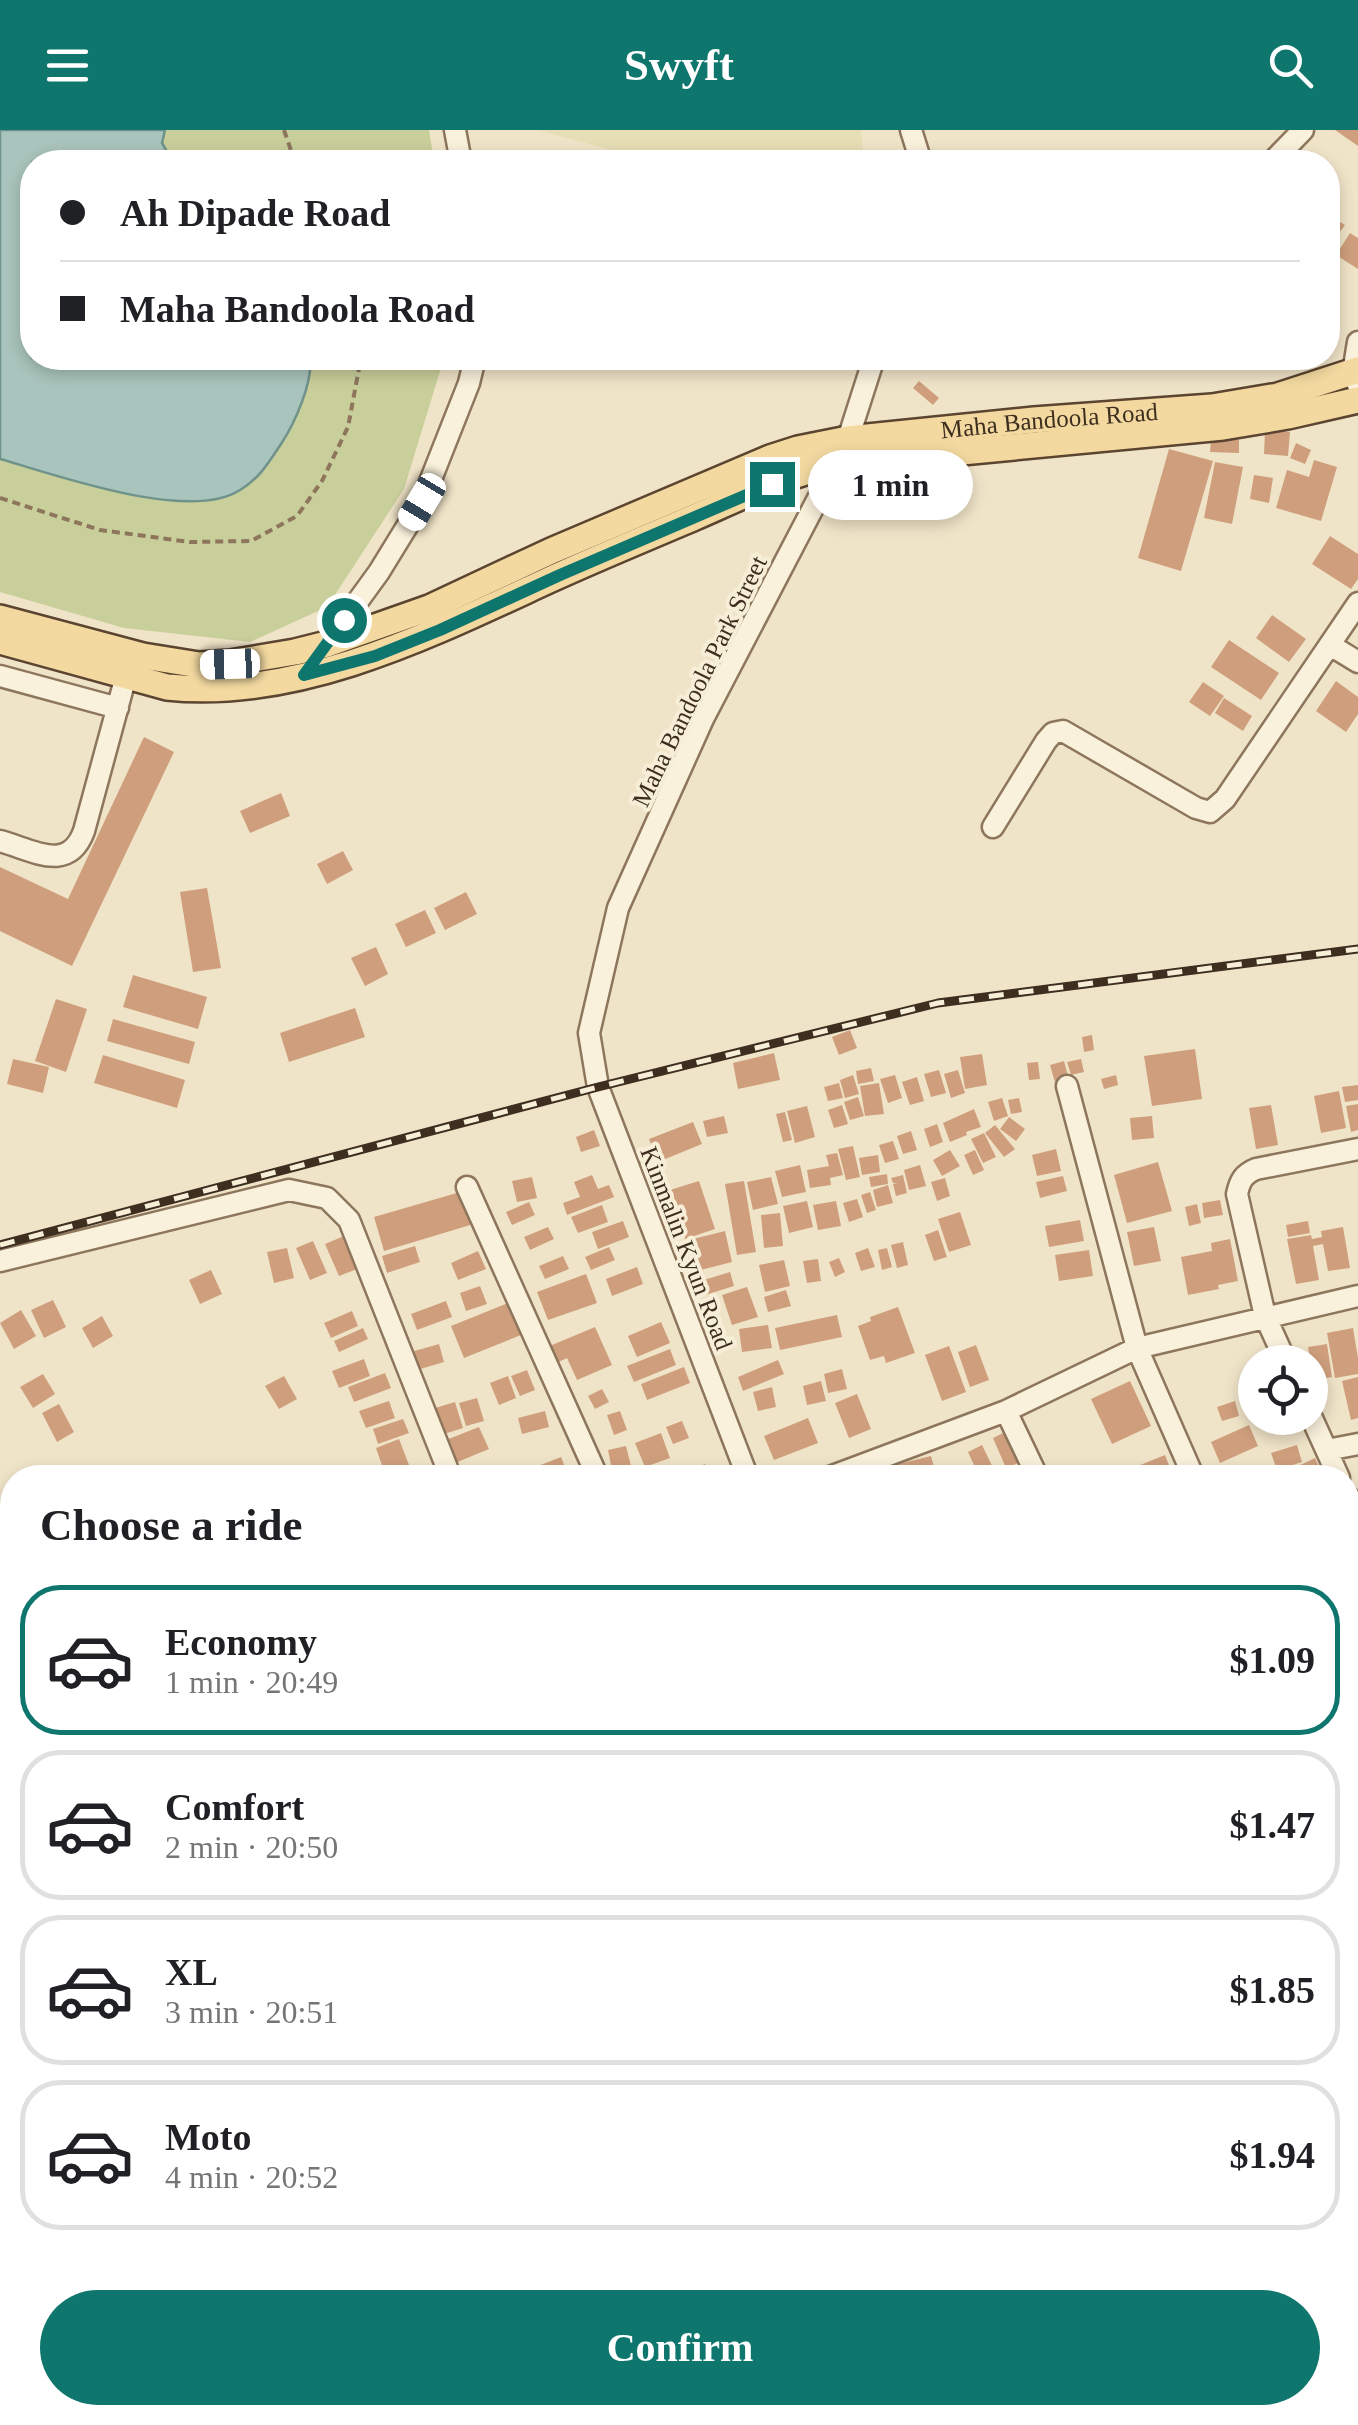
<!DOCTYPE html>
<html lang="en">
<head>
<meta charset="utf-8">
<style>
  :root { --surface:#fff; --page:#f6f6f6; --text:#202124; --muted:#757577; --line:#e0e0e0; --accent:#0f766e }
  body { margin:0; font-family:"Times New Roman",serif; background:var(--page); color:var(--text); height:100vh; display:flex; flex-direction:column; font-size:38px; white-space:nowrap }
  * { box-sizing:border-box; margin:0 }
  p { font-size:32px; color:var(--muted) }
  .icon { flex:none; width:55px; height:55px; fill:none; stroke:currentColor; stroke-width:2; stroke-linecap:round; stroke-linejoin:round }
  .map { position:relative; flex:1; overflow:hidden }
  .side { position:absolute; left:0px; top:1335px; width:1360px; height:960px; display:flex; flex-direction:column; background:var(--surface); border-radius:40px 40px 0 0; box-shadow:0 5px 15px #0003 }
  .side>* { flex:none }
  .banner { position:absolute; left:20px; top:20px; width:1320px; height:220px; border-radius:40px; box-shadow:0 5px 15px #0003; display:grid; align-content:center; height:220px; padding:0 40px; background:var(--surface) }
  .buttons { position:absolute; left:1238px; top:1215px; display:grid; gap:20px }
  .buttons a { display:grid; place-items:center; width:90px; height:90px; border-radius:50%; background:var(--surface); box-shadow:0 5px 15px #0003; font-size:50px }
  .end { position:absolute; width:45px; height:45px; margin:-22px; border:12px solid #0f766e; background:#fff; box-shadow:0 0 0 5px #fff }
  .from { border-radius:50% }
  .bubble { position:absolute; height:70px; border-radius:35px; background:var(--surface); box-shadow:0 5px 15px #0003; font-size:32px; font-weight:700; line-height:70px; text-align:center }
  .car { position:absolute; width:30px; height:60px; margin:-30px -15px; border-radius:12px; box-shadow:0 0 8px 2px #0007; background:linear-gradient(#fff 24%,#345 0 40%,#fff 0 76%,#345 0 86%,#fff 0) }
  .banner b { display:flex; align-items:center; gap:35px; height:95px; font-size:38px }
  .banner b+b { border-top:2px solid var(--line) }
  .banner i { width:25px; height:25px; background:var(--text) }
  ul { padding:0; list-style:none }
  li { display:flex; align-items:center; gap:30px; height:150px; margin:0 20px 15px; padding:0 20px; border:5px solid var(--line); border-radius:40px }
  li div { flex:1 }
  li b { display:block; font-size:38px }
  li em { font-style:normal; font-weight:700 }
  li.selected { border-color:var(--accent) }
  li>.icon { width:90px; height:90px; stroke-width:1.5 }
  h2 { padding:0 40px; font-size:45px; line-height:120px }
  .button { display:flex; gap:20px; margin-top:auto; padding:20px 40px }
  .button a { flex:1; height:115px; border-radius:60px; background:var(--accent); color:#fff; font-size:40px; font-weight:700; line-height:115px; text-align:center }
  header { display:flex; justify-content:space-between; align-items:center; height:130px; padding:0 40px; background:var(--accent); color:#fff; font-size:45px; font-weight:700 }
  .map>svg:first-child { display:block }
  .farmland { fill:#e6deb5 }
  .green { fill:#c9cf9b }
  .water { fill:#a9c4bc; stroke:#6f938a; stroke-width:2.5 }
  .building { fill:#cf9f7d }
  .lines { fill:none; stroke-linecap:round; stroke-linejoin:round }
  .minor-casing { stroke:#8d765c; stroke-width:25 }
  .major-casing { stroke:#5b4430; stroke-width:30 }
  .path { stroke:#8d765c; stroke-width:4; stroke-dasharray:8 5; stroke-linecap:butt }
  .minor { stroke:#faf1dc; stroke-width:20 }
  .major { stroke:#f3d9a0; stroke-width:25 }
  .rail-casing { stroke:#3d2e20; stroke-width:9 }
  .rail { stroke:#f7eed8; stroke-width:5; stroke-dasharray:15; stroke-linecap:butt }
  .route { stroke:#0f766e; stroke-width:12 }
  .labels { text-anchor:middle; stroke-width:8; stroke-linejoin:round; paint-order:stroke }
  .street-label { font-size:25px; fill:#3d2e20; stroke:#f7eed8 }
</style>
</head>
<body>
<header><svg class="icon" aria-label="menu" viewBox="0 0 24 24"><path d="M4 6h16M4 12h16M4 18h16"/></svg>Swyft<svg class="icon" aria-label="search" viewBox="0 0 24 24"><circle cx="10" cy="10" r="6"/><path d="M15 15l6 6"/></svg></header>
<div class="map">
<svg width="1358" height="2295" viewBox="0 0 1358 2295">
  <rect width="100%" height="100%" fill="#f0e4c8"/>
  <path class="farmland" d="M538,0h323l3,32h-208z"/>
  <path class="green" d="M0,0h429l5,32h-402v196h412l-40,131 -77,118 -77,35 -126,-14 -124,-36z"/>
  <path class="water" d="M0,0h165l-3,13 11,19h-141v196h278c3,24 -15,65 -29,86 -12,18 -22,35 -41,46 -51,33 -183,-15 -240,-31z"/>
  <path class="building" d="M1335,0h23v16z
    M1329,85l16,10 -14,19 -3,-2v-25z
    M1350,103l8,5v31l-22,-14z
    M919,251l20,17 -6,7 -20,-17z
    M1265,300l25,2 -2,24 -24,-2z
    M1211,309l28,1v13l-29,-1z
    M1296,313l15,7 -6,14 -15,-6z
    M1169,319l44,12 -32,110 -43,-13z
    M1314,330l23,7 -16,54 -45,-13 11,-38 22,7z
    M1215,332l28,5 -11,57 -28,-6z
    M1254,345l19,3 -4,25 -19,-4z
    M1330,406l28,18v25l-7,10 -39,-25z
    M1272,485l34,24 -17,23 -33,-24z
    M1229,510l50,33 -18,27 -50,-33z
    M1336,551l22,16v17l-12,18 -30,-21z
    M1203,552l21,14 -14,20 -21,-14z
    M1224,568l28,18 -9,15 -28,-18z
    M144,607l30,15 -102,214 -72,-35v-64l68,32z
    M281,663l9,23 -40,17 -10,-22z
    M343,721l10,19 -26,14 -10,-20z
    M207,758l14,80 -28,4 -13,-80z
    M466,762l11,22 -32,16 -11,-22z
    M425,780l11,23 -30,14 -11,-23z
    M376,817l12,27 -23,12 -14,-28z
    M133,845l74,22 -9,32 -75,-22z
    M56,869l31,10 -21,63 -31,-11z
    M355,878l10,29 -76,25 -9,-29z
    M113,889l82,23 -6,22 -82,-23z
    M850,900l7,18 -18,7 -7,-18z
    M1092,905l2,15 -10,2 -2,-15z
    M1195,919l7,50 -50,7 -8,-50z
    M774,923l6,27 -42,9 -5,-26z
    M982,924l5,31 -22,4 -5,-32z
    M103,925l82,25 -8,28 -83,-25z
    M13,929l36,8 -6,26 -36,-9z
    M1081,929l3,13 -13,3 -4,-13z
    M1064,931l6,22 -14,3 -6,-21z
    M1038,932l2,17 -11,1 -2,-17z
    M871,938l3,13 -16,3 -2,-13z
    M939,940l7,23 -15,4 -7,-23z
    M958,940l7,23 -14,5 -7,-24z
    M853,945l6,19 -14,4 -5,-18z
    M895,945l7,23 -14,5 -8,-24z
    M1116,945l2,10 -14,4 -3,-10z
    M917,947l7,24 -14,4 -8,-23z
    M839,953l4,15 -15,3 -4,-14z
    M879,953l5,31 -19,2 -5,-30z
    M1358,955v15l-13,2 -3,-15z
    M1339,961l7,37 -25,5 -7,-37z
    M858,967l6,19 -14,4 -6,-18z
    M1002,968l6,18 -14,5 -6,-19z
    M1019,968l3,14 -11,2 -3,-14z
    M1358,974v26l-7,2 -5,-26z
    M842,975l6,19 -14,4 -6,-18z
    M1271,975l7,40 -22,4 -7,-41z
    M807,976l8,31 -20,6 -8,-32z
    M974,979l7,18 -15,5 1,3 -17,7 -7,-19z
    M785,982l7,28 -9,2 -7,-28z
    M724,986l4,17 -21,4 -4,-16z
    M1152,986l2,22 -22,2 -2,-22z
    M1009,987l16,12 -9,12 -16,-12z
    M693,992l9,22 -44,18 -9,-23z
    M937,994l6,18 -13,5 -6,-18z
    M995,995l20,24 -11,8 -19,-24z
    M594,1000l6,16 -19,6 -5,-15z
    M911,1001l6,19 -14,4 -6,-18z
    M984,1003l12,24 -13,6 -12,-24z
    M893,1011l6,18 -14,4 -6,-18z
    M853,1016l7,31 -14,3 -8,-31z
    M1056,1019l5,22 -24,5 -5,-21z
    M950,1020l10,16 -18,10 -9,-16z
    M975,1020l9,20 -11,5 -9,-20z
    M837,1023l6,22 -13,3 1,7 -21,3 -3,-18 22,-4 -3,-11z
    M878,1025l2,17 -18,3 -3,-17z
    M1158,1032l14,49 -45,12 -13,-48z
    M800,1035l6,27 -24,5 -7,-26z
    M920,1035l6,21 -17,4 -5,-20z
    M887,1044l1,10 -17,3 -2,-10z
    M592,1045l6,14 11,-4 5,12 -47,18 -4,-12 17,-6 -6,-15z
    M903,1045l4,18 -11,3 -3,-12 4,-1h-4l-2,-5z
    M1063,1046l4,15 -27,7 -4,-16z
    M532,1047l5,21 -20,4 -5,-21z
    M771,1047l7,27 -25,6 -6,-28z
    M945,1048l5,18 -13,5 -6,-19z
    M699,1051l16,48 -30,10 -15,-49z
    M744,1051l12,71 -19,3 -12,-71z
    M888,1055l5,18 -16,4 -4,-17z
    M467,1060l10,33 -93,28 -10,-34z
    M870,1062l6,18 -9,3 -6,-18z
    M857,1069l6,18 -14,5 -6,-19z
    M1220,1070l3,15 -19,3 -2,-15z
    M807,1071l6,26 -24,6 -6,-27z
    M836,1071l5,25 -23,4 -5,-25z
    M529,1072l6,13 -23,10 -6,-13z
    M1197,1074l4,19 -12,3 -4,-19z
    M602,1075l6,17 -30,11 -7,-16z
    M960,1082l11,33 -22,7 -11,-33z
    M780,1083l3,33 -19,2 -3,-33z
    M1080,1090l4,21 -35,6 -4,-21z
    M623,1091l6,16 -31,12 -6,-17z
    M1308,1091l2,12 -22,4 -2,-12z
    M548,1097l6,12 -24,11 -6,-13z
    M1154,1097l7,34 -27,5 -7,-34z
    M1343,1097l7,41 -22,3 -5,-27 -10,2 6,34 -23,4 -9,-45 24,-4 1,4 10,-2 -1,-6z
    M938,1100l9,27 -13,4 -9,-26z
    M725,1101l7,31 -43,11 -8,-31z
    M344,1106l13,33 -18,7 -14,-32z
    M1230,1109l8,42 -20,4 1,4 -31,6 -7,-38 31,-6 -1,-8z
    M313,1111l14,32 -17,7 -14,-32z
    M903,1112l5,23 -11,3 -6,-23z
    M415,1116l5,16 -33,11 -5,-17z
    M609,1117l6,13 -24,10 -6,-13z
    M287,1118l7,30 -20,5 -7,-31z
    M868,1118l7,19 -14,4 -6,-18z
    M887,1118l5,19 -10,3 -4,-20z
    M1089,1120l4,26 -34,5 -4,-26z
    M478,1121l8,18 -28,11 -7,-17z
    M563,1126l6,13 -24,10 -6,-13z
    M839,1128l6,14 -10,5 -6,-15z
    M818,1129l3,22 -14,2 -4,-22z
    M784,1130l6,26 -25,6 -6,-27z
    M637,1137l6,17 -31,12 -6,-17z
    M211,1140l11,24 -22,10 -11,-24z
    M730,1142l4,14 -35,11 -5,-14z
    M586,1144l11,29 -49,17 -11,-28z
    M480,1156l7,18 -21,7 -6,-18z
    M747,1157l11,30 -26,8 -10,-30z
    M786,1160l5,16 -23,6 -4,-15z
    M53,1170l13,27 -22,11 -13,-28z
    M446,1171l6,16 -35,13 -6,-16z
    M508,1173l13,32 -57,23 -13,-32z
    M898,1177l17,46 -29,10 -2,-7 -14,4 -12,-34 13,-5 -1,-4z
    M21,1180l15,26 -22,13 -14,-26z
    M352,1181l6,15 -27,12 -7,-15z
    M837,1185l5,22 -62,13 -5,-22z
    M102,1186l11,20 -20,12 -11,-20z
    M661,1192l9,21 -33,14 -9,-21z
    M768,1195l4,23 -30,4 -3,-23z
    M595,1197l17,38 -35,15 -10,-22 -15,7 -7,-17z
    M363,1198l5,11 -29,13 -5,-11z
    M1353,1198l5,30v16l-23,4 -8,-45z
    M439,1214l5,18 -27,8 -6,-18z
    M1327,1214l5,33 -18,3 -6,-33z
    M976,1215l13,35 -19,7 -12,-35z
    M949,1216l17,46 -24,9 -17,-46z
    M670,1219l6,16 -42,17 -7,-16z
    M364,1229l6,17 -31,12 -7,-17z
    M778,1230l6,14 -41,17 -5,-14z
    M684,1237l6,16 -43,17 -6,-16z
    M842,1239l5,20 -19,4 -4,-19z
    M527,1240l8,20 -15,6 -9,-20z
    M385,1243l6,15 -37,14 -6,-15z
    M43,1244l12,20 -22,14 -13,-21z
    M284,1246l13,23 -18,10 -14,-23z
    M508,1246l8,22 -17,7 -9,-22z
    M1358,1247v41l-7,2 -9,-39z
    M821,1251l5,20 -19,4 -4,-19z
    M1130,1251l21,45 -39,18 -21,-45z
    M772,1257l4,20 -18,4 -5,-19z
    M602,1259l7,13 -14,7 -7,-13z
    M857,1264l14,35 -22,9 -14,-35z
    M477,1268l7,23 -18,5 -7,-23z
    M389,1271l6,17 -29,10 -7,-17z
    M1235,1271l4,15 -17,5 -5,-14z
    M455,1272l8,26 -22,7 -9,-26z
    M59,1274l15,28 -17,10 -15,-29z
    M545,1281l4,16 -27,7 -4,-16z
    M620,1281l7,19 -13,5 -7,-20z
    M808,1288l10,25 -44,17 -10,-24z
    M403,1289l6,14 -31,11 -5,-15z
    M682,1291l7,17 -16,6 -7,-17z
    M1249,1295l9,21 -38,17 -9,-21z
    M479,1297l10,22 -34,14 -9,-23z
    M1005,1302l13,31 -12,5 -13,-30z
    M661,1303l9,25 -25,9 -10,-24z
    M399,1309l10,26 -24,9 -9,-26z
    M982,1315l16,33h-18l-12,-26z
    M1297,1315l5,17 -25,8 -6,-17z
    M626,1316l5,20 -19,4 -4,-20z
    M1165,1325l9,23h-48l-3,-6z
    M931,1326l6,22h-44l-3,-12z
    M561,1327l8,20 -32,1 -4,-10z
    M1315,1328l9,20h-51z
    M705,1334l5,14h-36v-1z
    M1259,1336l4,12h-35v-1z
    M0,1517l12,23v14l-12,7z
    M1356,1567l2,19 -10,5v-20z
    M0,1748l12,16 -12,11z
    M12,1865v33l-12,7v-33z
    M1358,1875v21l-10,6v-22z
    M12,1911v19l-5,3 -7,-16z
    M1358,1955v28l-10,5v-28z
    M9,2032l3,7v12l-12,6v-21z
    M11,2055l1,28 -12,6v-29z
    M1358,2073v29l-10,5v-29z
    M1358,2107v29l-10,5v-29z
    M1358,2220v39l-10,5v-39z
    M1358,2268v21l-10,4 -4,-11h4v-9z
    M191,2282h13l5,9 -7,4h-23l-2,-5z
    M254,2282h11l5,13h-44z
    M489,2282h10l4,9 -8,4h-32z
    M503,2282h37l-25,13h-6z
    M669,2282h30l-26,13h-4l-5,-10z
    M950,2282h47l1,4 -21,9h-21z
    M1045,2282h36l6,13h-36z
    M1092,2282h36v1l-31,12z
    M1201,2282h36l5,13h-36z
    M1241,2282h39l5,12 -38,1z
    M777,2283l5,10 -23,2 -2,-3z"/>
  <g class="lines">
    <defs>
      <path id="minor" d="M455,0l6,32
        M911,0l10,32
        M1272,32l31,-32
        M1358,212l-5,31 5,12
        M326,515l53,-73 43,-70 47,-119 6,-25
        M1330,515l28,17
        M0,546l118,32
        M993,697l53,-86 7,-8 10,-2 133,77 14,4 15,-13 133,-196
        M0,711c33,9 68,33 84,-10l42,-155
        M1067,956l70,262 57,130
        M467,1057l131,291
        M0,1131l289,-71 38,8 22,22 102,258
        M1286,1232l-21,-46 -28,-122c3,-14 7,-20 19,-25l102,-20
        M1006,1281l32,67
        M1310,1284l29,64
        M1327,1320l31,-6
        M748,1348l-150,-391 -9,-54 29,-125 85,-189 133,-255 12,-25 26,-81
        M827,1348l179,-67 131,-63 221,-52
        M1348,1367l10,24
        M1348,1679l10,-5
        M1348,1693l10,21
        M1348,1924l10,-5
        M0,1982l12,27
        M142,2282l5,13
        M283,2282l5,13
        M428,2282l6,13
        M562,2282l5,13
        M724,2282l6,13
        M874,2282l6,13
        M1012,2282l6,13
        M1175,2282l5,13
        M0,2293l1,2
        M64,2295l24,-13"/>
      <g id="major">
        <path id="s1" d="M0,488l143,38 56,9 31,-2 65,-11 32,-8 102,-36 122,-57 219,-93 28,-9 50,-10 186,-19 178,-13 66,-11 80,-26"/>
        <path d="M0,511l167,46c132,14 265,-53 382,-107 48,-22 97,-42 146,-63 46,-20 92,-43 141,-53l387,-37 65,-11 70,-16"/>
      </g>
    </defs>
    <use href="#minor" class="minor-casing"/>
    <use href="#major" class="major-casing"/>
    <path class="path" d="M284,0l11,32
      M0,368l100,32 90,12 61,-1 46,-25 25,-35 26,-54 13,-69"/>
    <use href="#minor" class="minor"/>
    <use href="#major" class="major"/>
    <defs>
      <path id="rail" d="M0,1115l598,-158 340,-84 420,-54"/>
    </defs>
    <use href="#rail" class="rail-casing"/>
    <use href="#rail" class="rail"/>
  </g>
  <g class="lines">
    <path class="route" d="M344,490l-40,55 71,-19 65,-26 120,-55 212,-91"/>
  </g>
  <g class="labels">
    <g class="street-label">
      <text dy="9" stroke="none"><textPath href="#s1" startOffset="1098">Maha Bandoola Road</textPath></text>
      <text transform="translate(699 551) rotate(-64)" y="9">Maha Bandoola Park Street</text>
      <text transform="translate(687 1118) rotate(69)" y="9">Kinmalin Kyun Road</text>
    </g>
  </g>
</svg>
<div class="buttons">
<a><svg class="icon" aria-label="locate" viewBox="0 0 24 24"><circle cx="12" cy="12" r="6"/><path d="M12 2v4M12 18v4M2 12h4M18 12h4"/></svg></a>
</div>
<i class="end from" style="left:344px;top:490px"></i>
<i class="end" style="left:772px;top:354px"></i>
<div class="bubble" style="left:808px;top:320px;width:165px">1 min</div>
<i class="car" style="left:422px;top:372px;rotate:211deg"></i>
<i class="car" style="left:230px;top:534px;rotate:268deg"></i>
<div class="banner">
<b><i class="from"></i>Ah Dipade Road</b>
<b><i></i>Maha Bandoola Road</b>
</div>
<section class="side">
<h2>Choose a ride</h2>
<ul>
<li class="selected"><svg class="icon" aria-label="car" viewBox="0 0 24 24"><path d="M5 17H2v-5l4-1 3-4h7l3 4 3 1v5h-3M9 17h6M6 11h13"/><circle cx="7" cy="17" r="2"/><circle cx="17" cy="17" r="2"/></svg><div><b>Economy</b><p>1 min · 20:49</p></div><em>$1.09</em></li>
<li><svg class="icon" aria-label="car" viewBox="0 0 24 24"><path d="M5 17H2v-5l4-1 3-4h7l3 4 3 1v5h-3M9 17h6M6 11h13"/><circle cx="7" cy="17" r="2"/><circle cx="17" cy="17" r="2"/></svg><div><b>Comfort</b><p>2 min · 20:50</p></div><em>$1.47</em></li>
<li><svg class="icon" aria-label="car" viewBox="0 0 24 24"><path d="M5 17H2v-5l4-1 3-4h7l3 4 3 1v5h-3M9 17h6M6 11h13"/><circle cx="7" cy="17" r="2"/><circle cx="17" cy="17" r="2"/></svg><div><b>XL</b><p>3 min · 20:51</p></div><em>$1.85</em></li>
<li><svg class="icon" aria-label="car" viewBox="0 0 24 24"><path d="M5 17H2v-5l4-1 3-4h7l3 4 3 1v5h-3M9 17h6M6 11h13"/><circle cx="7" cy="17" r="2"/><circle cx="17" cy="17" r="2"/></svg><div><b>Moto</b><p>4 min · 20:52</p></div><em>$1.94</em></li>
</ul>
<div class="button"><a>Confirm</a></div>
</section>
</div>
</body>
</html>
